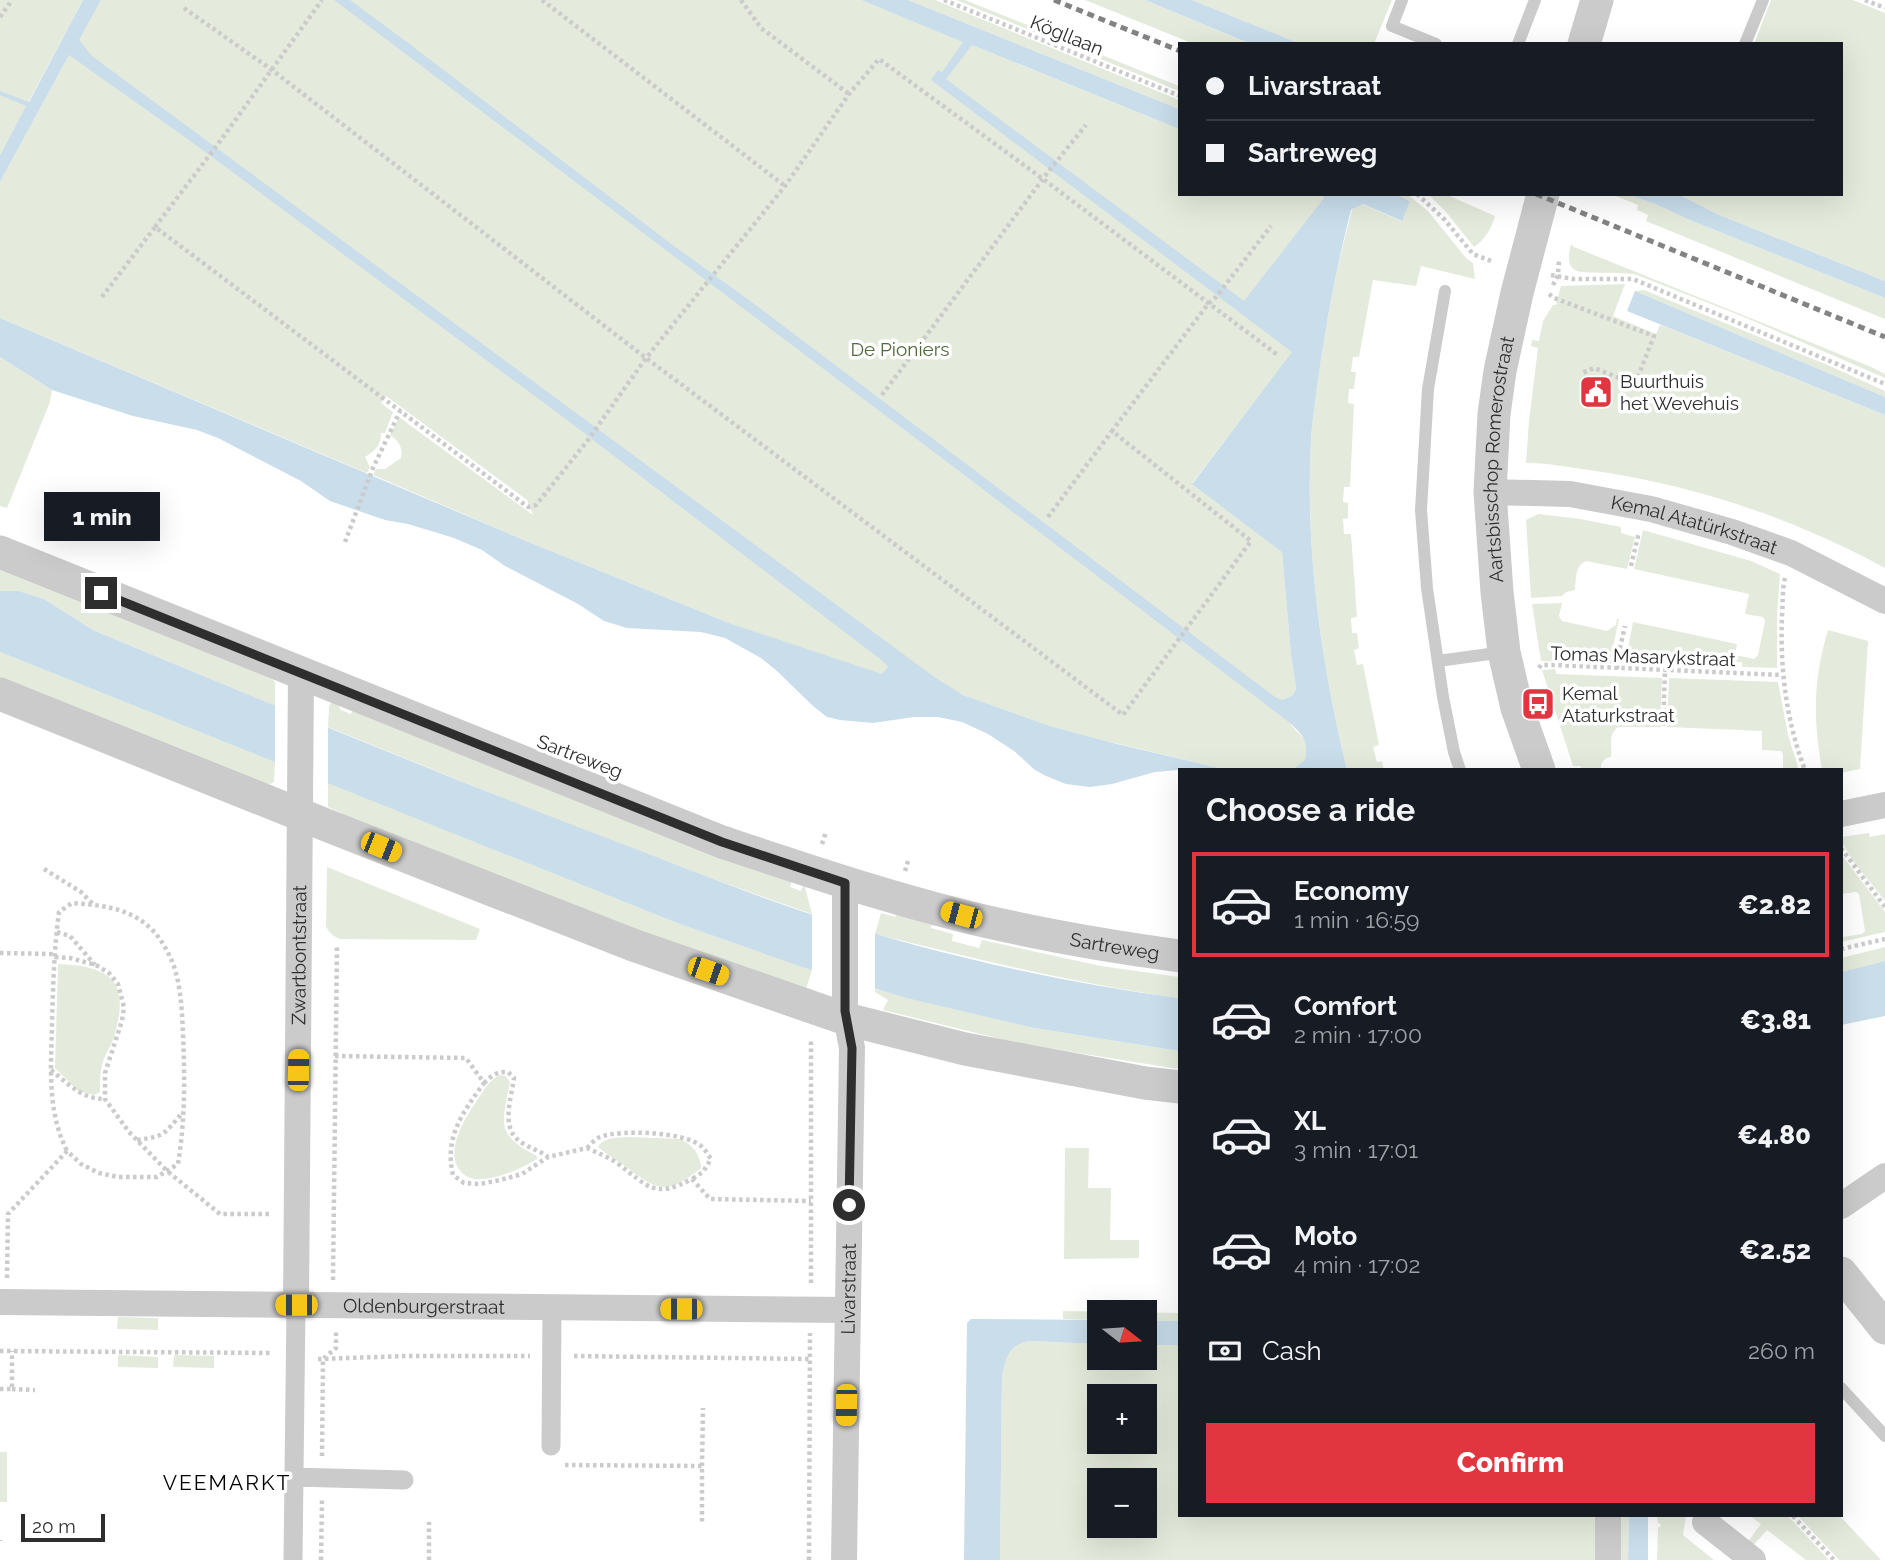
<!DOCTYPE html>
<html lang="en">
<head>
<meta charset="utf-8">
<style>
  :root { --surface:#171b24; --page:#242831; --text:#f1f3f6; --muted:#9ea1a6; --line:#363941; --accent:#e13540 }
  body { margin:0; font-family:Raleway,sans-serif; background:var(--page); color:var(--text); height:100vh; display:flex; flex-direction:column; font-size:26px; white-space:nowrap }
  * { box-sizing:border-box; margin:0 }
  p { font-size:23px; color:var(--muted) }
  .icon { flex:none; width:38px; height:38px; fill:none; stroke:currentColor; stroke-width:2; stroke-linecap:round; stroke-linejoin:round }
  .map { position:relative; flex:1; overflow:hidden }
  .side { position:absolute; left:1178px; top:768px; width:665px; height:749px; display:flex; flex-direction:column; background:var(--surface); border-radius:0px; box-shadow:0 7px 28px #0002 }
  .side>* { flex:none }
  .hud { position:absolute; left:1178px; top:42px; width:665px; height:154px; border-radius:0px; box-shadow:0 7px 28px #0002; display:grid; align-content:center; height:154px; padding:0 28px; background:var(--surface) }
  .needle { width:46px; rotate:107deg }
  .tools { position:absolute; left:1087px; top:1300px; display:grid; gap:14px }
  .tools a { display:grid; place-items:center; width:70px; height:70px; border-radius:0px; background:var(--surface); box-shadow:0 7px 28px #0002; font-size:35px }
  .scale { position:absolute; left:21px; bottom:18px; width:84px; box-sizing:border-box; padding-left:7px; border:4px solid #2e2e2e; border-top:0; font-size:19px; line-height:24px; white-space:nowrap; color:#2e2e2e; -webkit-text-stroke:5px #fff; paint-order:stroke }
  .end { position:absolute; width:32px; height:32px; margin:-16px; border:9px solid #2e2e2e; background:#fff; box-shadow:0 0 0 4px #fff }
  .from { border-radius:50% }
  .bubble { position:absolute; height:49px; border-radius:0px; background:var(--surface); box-shadow:0 7px 28px #0002; font-size:23px; font-weight:800; line-height:49px; text-align:center }
  .car { position:absolute; width:21px; height:42px; margin:-21px -10px; border-radius:9px; box-shadow:0 0 5px 2px #0007; background:linear-gradient(#f5c518 24%,#345 0 40%,#f5c518 0 76%,#345 0 86%,#f5c518 0) }
  .hud b { display:flex; align-items:center; gap:24px; height:66px; font-size:26px }
  .hud b+b { border-top:2px solid var(--line) }
  .hud i { width:18px; height:18px; background:var(--text) }
  ul { padding:0; list-style:none }
  li { display:flex; align-items:center; gap:21px; height:105px; margin:0 14px 10px; padding:0 14px; border:4px solid transparent; border-radius:0px }
  li div { flex:1 }
  li b { display:block; font-size:26px }
  li em { font-style:normal; font-weight:800 }
  li.active { border-color:var(--accent) }
  li>.icon { width:63px; height:63px; stroke-width:1.5 }
  h2 { padding:0 28px; font-size:32px; line-height:84px }
  .pay { display:flex; align-items:center; gap:18px; height:77px; padding:0 28px; font-size:26px }
  .pay p { margin-inline-start:auto }
  .primary-button { display:flex; gap:14px; margin-top:auto; padding:14px 28px }
  .primary-button a { flex:1; height:80px; border-radius:0px; background:var(--accent); color:#fff; font-size:28px; font-weight:800; line-height:80px; text-align:center }
  .map>svg:first-child { display:block }
  .green { fill:#e4ebdc; fill-rule:evenodd }
  .water { fill:#c9ddeb }
  .pier { fill:#fff }
  .lines { fill:none; stroke-linecap:round; stroke-linejoin:round }
  .path { stroke:#cbcbcb; stroke-width:4.5; stroke-dasharray:3.5 3.5; stroke-linecap:butt }
  .service { stroke:#cbcbcb; stroke-width:12 }
  .pedestrian { stroke:#cbcbcb; stroke-width:19 }
  .minor { stroke:#cbcbcb; stroke-width:26 }
  .tertiary { stroke:#cbcbcb; stroke-width:33 }
  .rail { stroke:#838383; stroke-width:5; stroke-dasharray:7 5; stroke-linecap:butt }
  .route { stroke:#2e2e2e; stroke-width:9 }
  .labels { text-anchor:middle; stroke-width:7; stroke-linejoin:round; paint-order:stroke }
  .street-label { font-size:19px; fill:#2e2e2e; stroke:#fff }
  .park-label { font-size:19px; fill:#51693d; stroke:#fff }
  .poi-label { font-size:19px; fill:#2e2e2e; stroke:#fff; text-anchor:start }
  .neighbourhood-label { font-size:21px; letter-spacing:2px; fill:#000; stroke:#fff }
</style>
</head>
<body>
<div class="map">
<svg width="1885" height="1560" viewBox="0 0 1885 1560">
  <rect width="100%" height="100%" fill="#fff"/>
  <path class="green" d="M0,0h83l-83,155z
    M101,0h760l318,129 1,65h142l2,4 -31,154 -101,131 90,68 9,104 5,33 -3,7 -11,5c2,7 4,16 8,23 11,17 19,10 15,37l-13,10h-64l-126,-30 -52,-14 -87,-31 -97,-25 -137,-47 -198,-80 -158,-68 3,-6h9l16,-11c2,-10 -2,-17 -11,-23l9,-18 134,98 -6,-15 -141,-104 -5,7 12,9 -8,21h-4c0,12 -5,17 -16,24l5,10 -3,6 -367,-155v-136l69,-127z
    M908,0h27l244,100v9z
    M956,0h9l214,86v5z
    M1085,0h60l106,44h-57z
    M1192,0h200l-18,44h-73z
    M1771,0h82l32,13v268l-168,-67 -39,-20h163v-150h-87z
    M1395,194l13,1 20,16 38,47 7,5 2,16 -54,-13 -5,20 -43,-6 -14,77h-6l-2,15h5l-2,17h-5l-1,14 6,1 -4,83h-6l-1,15 5,1v15l-5,1 1,15h7l6,83 -6,1 1,15h5l2,15 -5,2 3,15 6,-1 16,81 -6,2 4,15 5,-1 2,9h-37c-26,-108 -42,-219 -36,-331 1,-17 4,-35 6,-52 8,-61 19,-118 35,-177l10,-6 39,17 9,-20z
    M1428,194h17l50,22c-4,13 -10,24 -21,31l-28,-35z
    M1611,194h16l28,10 37,17 193,77v21l-239,-98 2,-6 -11,-5 1,-5z
    M1571,244l3,3 295,119 16,8v4l-141,-61 -107,-42c-14,-4 -56,0 -62,-5 -9,-6 -6,-17 -4,-26z
    M1625,284l-12,32 43,18 4,-9 6,2 219,88v153c-91,-49 -187,-82 -289,-97 -23,-3 -46,-8 -70,-8l3,-42 9,-73 -7,-2 1,-6 7,1 4,-20 10,-16h3l5,-19z
    M1644,290l186,76 55,25v6l-250,-106z
    M0,357l52,33 -2,12 -43,106 -7,-2z
    M1538,514l42,5 41,8v6l14,4 -8,32 -41,-8c-11,5 -10,18 -11,29l-9,2 -4,4 -31,2 -5,-78z
    M1643,530l108,31 29,13 -3,42v52l-35,-1v-5h-7v5h-15l4,-6 -14,5v-5h-4l-2,4h-16l1,-5h-5l-2,5 -15,-1 -1,-5 -5,1v4h-16v-5h-5v4h-15l8,-41 104,22 -2,11 19,4 4,-4 7,-34 -2,-4 -18,-3 4,-20 -115,-25z
    M0,560l272,119 3,3v24l-182,-76 -49,-31 -25,-8h-19z
    M1562,603l-3,13 3,5 45,10 9,-6 1,-6h2l-8,38 1,6 -71,-2 -9,-57z
    M1828,630l40,11 -8,128 -19,4v-3h-19c-9,-50 -9,-91 6,-140z
    M0,652l275,110 -1,20 -6,3 -268,-101z
    M1555,669l1,5 106,4 -2,49h-42c-10,7 -6,20 -7,30 -7,1 -11,6 -10,13h-19l-2,-4h-7l-31,-96z
    M1669,678l109,4 10,53 11,35h-16v-16l-2,-3 -19,-1v-19l-95,-4z
    M331,703h6l4,7 10,4 4,-11 439,172 -4,12 11,4 2,-5 2,1 7,27c-164,-56 -324,-122 -484,-187l1,-20z
    M328,783l349,140 135,47 -7,22 -466,-172 2,-7 -13,-6z
    M1869,833l1,4 15,-3v67l-31,-39 -13,-21v-4z
    M1841,854l44,58v20l-44,10v-16l2,11 19,-3 3,-3 -6,-37 -3,-2 -15,2z
    M327,867l153,62 -4,11 -136,-1c-7,-3 -11,-6 -14,-13z
    M898,906l35,13 -2,9 22,6 -1,7 27,7 3,-8 119,26 78,11v21c-103,-14 -203,-39 -304,-64l6,-21 14,4z
    M1885,947v14l-44,11v-14z
    M58,964c56,2 73,19 55,76 -3,8 -9,16 -11,25 -2,8 -2,19 -2,27l-6,3 -16,-4 -23,-23z
    M875,989l159,39 145,23v18l-101,-16 -73,-13 -122,-30 5,-10 -13,-8z
    M499,1075l7,1 4,6c-8,42 -15,52 27,74v3c-14,9 -54,28 -71,17 -24,-17 -5,-51 6,-68 8,-12 15,-26 27,-33z
    M630,1137l50,2c12,5 21,16 21,29 -34,28 -43,23 -75,-1 -9,-7 -20,-13 -28,-20 7,-11 20,-9 32,-10z
    M1065,1148h24l-1,40h23l-1,52h29v18l-75,1z
    M1063,1311l116,2v8h-34l-1,-9h-45v8l-36,-1z
    M118,1317l40,1v12l-41,-1z
    M1029,1341l70,3v14h45l1,-13h34l1,171h417v44h-597l2,-186c5,-18 6,-28 27,-33zM1099,1396h45v46h-45zM1099,1480h45v46h-45z
    M118,1355l40,2v11l-40,-1z
    M174,1355l40,1v12l-41,-1z
    M0,1452h7v50h-7z
    M1619,1516h10l-1,44h-9z
    M1657,1516h29l-3,19 31,25h-57l1,-33h2l1,-3 -3,-1z
    M1750,1516h38l41,44h-23l-39,-30 -16,18 -5,-4 15,-20z
    M1798,1516h42l41,44h-42z"/>
  <path class="water" d="M83,0h18l-22,40 13,16 841,620 30,19 87,31 67,18 111,26h-50l-23,2 -43,12 -22,3 -24,-3 -20,-8 -11,-6 -21,-19 -26,-17 -26,-12 -24,-5h-24l-41,6 -33,-3 -13,-3 -14,-11 -36,-35 -16,-13 -36,-20 -24,-6 -74,-4 -23,-7 -26,-17 -73,-38 -23,-16 -28,-12 -46,-14 -23,-4 -55,-19 -29,-20 -83,-43 -21,-8 -64,-14 -81,-26 -52,-33v-39l531,225 198,80 153,51 6,-7 -4,-5 -321,-245 -374,-277 -120,-85 -69,127v-27l26,-49 -26,-11v-4l29,11z
    M334,0h16l61,45 263,201 75,54 526,397 7,3 11,-5 3,-7 -5,-33 -9,-103 -90,-68 100,-132 -361,-272 7,-10 4,2 21,-30 -102,-42h47l271,109v20l-207,-84 -26,34 298,222 80,-103 -2,-4h73l15,7 -8,20 -39,-17 -12,6c-15,59 -26,117 -34,177 -2,17 -5,35 -6,52 -6,112 10,223 36,331h-55l13,-10c3,-20 -1,-24 -15,-37l-327,-249z
    M1145,0h47l109,44h-50z
    M1627,194h51l39,20 168,67v17l-193,-77 -37,-17z
    M1635,291l250,106v18l-258,-104z
    M0,591h19l25,8 49,31c165,69 331,138 498,202 74,28 147,58 222,83 119,38 243,67 366,83v53l-145,-23 -127,-30 -105,-31 -125,-44 -677,-271z
    M1885,961v55l-44,9v-53z
    M971,1319l128,1v24l-70,-3c-21,5 -22,15 -27,34l-2,185h-36l3,-237z
    M1144,1321h35v24h-34z
    M1629,1516h19v44h-20z"/>
  <path class="pier" d="M275,702l53,22v63l-53,-22z
    M812,910l63,20v62l-63,-19z"/>
  <g class="lines">
    <path class="path" d="M542,0l243,186
      M741,0l20,28 88,66
      M944,0l236,96
      M1865,0l20,8
      M184,8l88,62 374,288 477,357 128,-174 -139,-110 96,-127 8,-7 55,-71
      M0,17l12,-17
      M1417,194l27,25 29,35 21,8
      M155,227l63,-83 104,-144
      M1551,275l22,4h60l252,105
      M1553,285l5,-10 1,-15
      M1549,294l5,4 100,38 -19,48 -41,-16 -12,5
      M102,297l53,-70 373,280 8,-2 52,-65 58,-82 139,-172 64,-92 30,-35 164,120 236,177
      M882,395l166,-223 38,-47
      M1048,517l64,-86
      M345,542l28,-74 27,-57
      M1631,566l8,-34
      M1785,578c-3,12 -2,25 -3,38 -2,53 4,104 23,154
      M1539,668l2,-3h13l228,10
      M1617,669v-8l8,-35
      M1663,726l2,-55
      M822,844l4,-12
      M1841,848l44,59
      M44,869l37,23 12,12
      M905,871l4,-13
      M57,932l13,4 25,29
      M1841,949l44,-10
      M0,953l51,1 4,3 15,1 26,7 13,8 9,11 6,23 -2,14 -17,52v26l24,33 38,39 53,43h52
      M335,1056l131,2 18,25c-21,29 -40,54 -31,92l11,8 16,1 20,-4 22,-6 26,-17 39,-9c11,5 21,9 30,15 32,24 37,36 75,16l18,20 101,2
      M51,1070c17,14 31,29 54,29
      M484,1083c7,-7 13,-12 24,-11l6,6c-3,23 -15,53 10,66 8,5 16,7 24,13
      M137,1140c29,-4 27,-6 46,-28
      M587,1148c4,-4 8,-9 13,-11 20,-8 85,-5 101,9 4,3 7,9 10,13l-8,13 -11,7
      M7,1278l1,-64 59,-63 14,13 18,9 19,4h39l21,-13c7,-43 7,-86 5,-129 -1,-25 -2,-51 -11,-74 -6,-13 -13,-26 -24,-35 -22,-19 -49,-21 -76,-23l-13,9c-5,37 -6,75 -7,113 -1,43 -5,86 15,126
      M333,1280l4,-335
      M811,1283v-244
      M0,1351l272,2
      M574,1356l235,3
      M318,1359l90,-3h122
      M0,1389h12v-38
      M12,1389l23,1
      M322,1456l1,-97 13,-11v-18
      M565,1465l137,1v59
      M702,1466l1,-58
      M1793,1516l41,44
      M0,1540v1
      M321,1560l1,-60
      M429,1560v-38
      M809,1560l1,-227"/>
    <path class="service" d="M1402,0l-10,26 44,18
      M1518,44l17,-44
      M1745,44l18,-44
      M1445,291l-17,98 -7,121 6,78 16,109 11,55 6,18
      M1438,661l66,-9
      M1841,1388l44,48"/>
    <path class="pedestrian" d="M551,1446l1,-138
      M294,1477l110,3
      M293,1560l3,-255"/>
    <g class="minor">
      <path id="s1" d="M1490,492l80,2 81,15 81,23 59,21 94,48"/>
      <path d="M1841,814l44,-9"/>
      <path d="M1841,1206l44,-30"/>
      <path id="s2" d="M0,1302l847,8"/>
      <path id="s3" d="M296,1305l5,-632"/>
      <path d="M1705,1522l48,38"/>
      <path id="s4" d="M844,1560l8,-512 -7,-37v-128"/>
      <path d="M1608,1560v-44"/>
    </g>
    <g class="tertiary">
      <path d="M1584,44l13,-44"/>
      <path id="s5" d="M0,552l722,290c87,29 173,58 262,79 65,15 130,26 196,35"/>
      <path d="M0,694l331,133 302,118 213,74 119,30 180,34 35,4"/>
      <path id="s6" d="M1539,770l-22,-62 -13,-56 -7,-60 -7,-100 4,-78 6,-43 17,-78 26,-99"/>
      <path d="M1841,1273l44,55"/>
    </g>
    <path class="rail" d="M1054,0l126,51
      M1536,194l349,143"/>
  </g>
  <g class="lines">
    <path class="route" d="M101,593l621,249 123,41v128l7,37 -3,157"/>
  </g>
  <defs>
    <symbol id="civic-square" viewBox="-11 -11 22 22"><rect x="-9" y="-9" width="18" height="18" rx="4" fill="#e13540" stroke="#fff"/><path d="M-.6-6.5H3V-4.5H.6V-3L4-1V1h2V6H-6V1h2V-1L-.6-3ZM-1.2 2.5V6h2.4V2.5Z" fill="#fff"/></symbol>
    <symbol id="bus-square" viewBox="-11 -11 22 22"><rect x="-9" y="-9" width="18" height="18" rx="4" fill="#e13540" stroke="#fff"/><path d="M-5-6H5V4H4V6H2V4H-2V6H-4V4H-5ZM-3.5-4V0h7V-4ZM-3.5 1.2v1.5H-2V1.2ZM2 1.2v1.5H3.5V1.2Z" fill="#fff"/></symbol>
  </defs>
  <g fill-rule="evenodd">
    <use href="#civic-square" x="1577" y="373" width="38" height="38"/>
    <use href="#bus-square" x="1519" y="685" width="38" height="38"/>
  </g>
  <g class="labels">
    <g class="street-label">
      <text transform="translate(1067 35) rotate(22)" y="7">Kögllaan</text>
      <text dy="7" stroke="none"><textPath href="#s6" startOffset="317">Aartsbisschop Romerostraat</textPath></text>
      <text dy="7" stroke="none"><textPath href="#s1" startOffset="208">Kemal Atatürkstraat</textPath></text>
      <text transform="translate(1643 656) rotate(2)" y="7">Tomas Masarykstraat</text>
      <text transform="translate(580 756) rotate(21)" y="7">Sartreweg</text>
      <text dy="7" stroke="none"><textPath href="#s5" startOffset="1185">Sartreweg</textPath></text>
      <text dy="7" stroke="none"><textPath href="#s3" startOffset="350">Zwartbontstraat</textPath></text>
      <text dy="7" stroke="none"><textPath href="#s4" startOffset="271">Livarstraat</textPath></text>
      <text dy="7" stroke="none"><textPath href="#s2" startOffset="424">Oldenburgerstraat</textPath></text>
    </g>
    <g class="park-label">
      <text x="900" y="356">De Pioniers</text>
    </g>
    <g class="poi-label">
      <text x="1620" y="388">Buurthuis<tspan x="1620" dy="22">het Wevehuis</tspan></text>
      <text x="1562" y="700">Kemal<tspan x="1562" dy="22">Ataturkstraat</tspan></text>
    </g>
    <g class="neighbourhood-label">
      <text x="227" y="1490">VEEMARKT</text>
    </g>
  </g>
</svg>
<div class="tools">
<a><svg class="needle" viewBox="-14 -14 28 28"><path d="M0-13l5 13h-10z" fill="#e53935"/><path d="M0 13l5-13h-10z" fill="#9ea1a6"/></svg></a>
<a>+</a>
<a>−</a>
</div>
<div class="scale">20 m</div>
<i class="end from" style="left:849px;top:1205px"></i>
<i class="end" style="left:101px;top:593px"></i>
<div class="bubble" style="left:44px;top:492px;width:116px">1 min</div>
<i class="car" style="left:381px;top:847px;rotate:112deg"></i>
<i class="car" style="left:961px;top:915px;rotate:285deg"></i>
<i class="car" style="left:708px;top:971px;rotate:109deg"></i>
<i class="car" style="left:298px;top:1070px;rotate:1deg"></i>
<i class="car" style="left:296px;top:1305px;rotate:270deg"></i>
<i class="car" style="left:681px;top:1309px;rotate:270deg"></i>
<i class="car" style="left:846px;top:1405px;rotate:181deg"></i>
<div class="hud">
<b><i class="from"></i>Livarstraat</b>
<b><i></i>Sartreweg</b>
</div>
<section class="side">
<h2>Choose a ride</h2>
<ul>
<li class="active"><svg class="icon" aria-label="car" viewBox="0 0 24 24"><path d="M5 17H2v-5l4-1 3-4h7l3 4 3 1v5h-3M9 17h6M6 11h13"/><circle cx="7" cy="17" r="2"/><circle cx="17" cy="17" r="2"/></svg><div><b>Economy</b><p>1 min · 16:59</p></div><em>€2.82</em></li>
<li><svg class="icon" aria-label="car" viewBox="0 0 24 24"><path d="M5 17H2v-5l4-1 3-4h7l3 4 3 1v5h-3M9 17h6M6 11h13"/><circle cx="7" cy="17" r="2"/><circle cx="17" cy="17" r="2"/></svg><div><b>Comfort</b><p>2 min · 17:00</p></div><em>€3.81</em></li>
<li><svg class="icon" aria-label="car" viewBox="0 0 24 24"><path d="M5 17H2v-5l4-1 3-4h7l3 4 3 1v5h-3M9 17h6M6 11h13"/><circle cx="7" cy="17" r="2"/><circle cx="17" cy="17" r="2"/></svg><div><b>XL</b><p>3 min · 17:01</p></div><em>€4.80</em></li>
<li><svg class="icon" aria-label="car" viewBox="0 0 24 24"><path d="M5 17H2v-5l4-1 3-4h7l3 4 3 1v5h-3M9 17h6M6 11h13"/><circle cx="7" cy="17" r="2"/><circle cx="17" cy="17" r="2"/></svg><div><b>Moto</b><p>4 min · 17:02</p></div><em>€2.52</em></li>
</ul>
<div class="pay"><svg class="icon" aria-label="cash" viewBox="0 0 24 24"><path d="M3 7h18v10H3z"/><circle cx="12" cy="12" r="2"/></svg>Cash<p>260 m</p></div>
<div class="primary-button"><a>Confirm</a></div>
</section>
</div>
</body>
</html>
